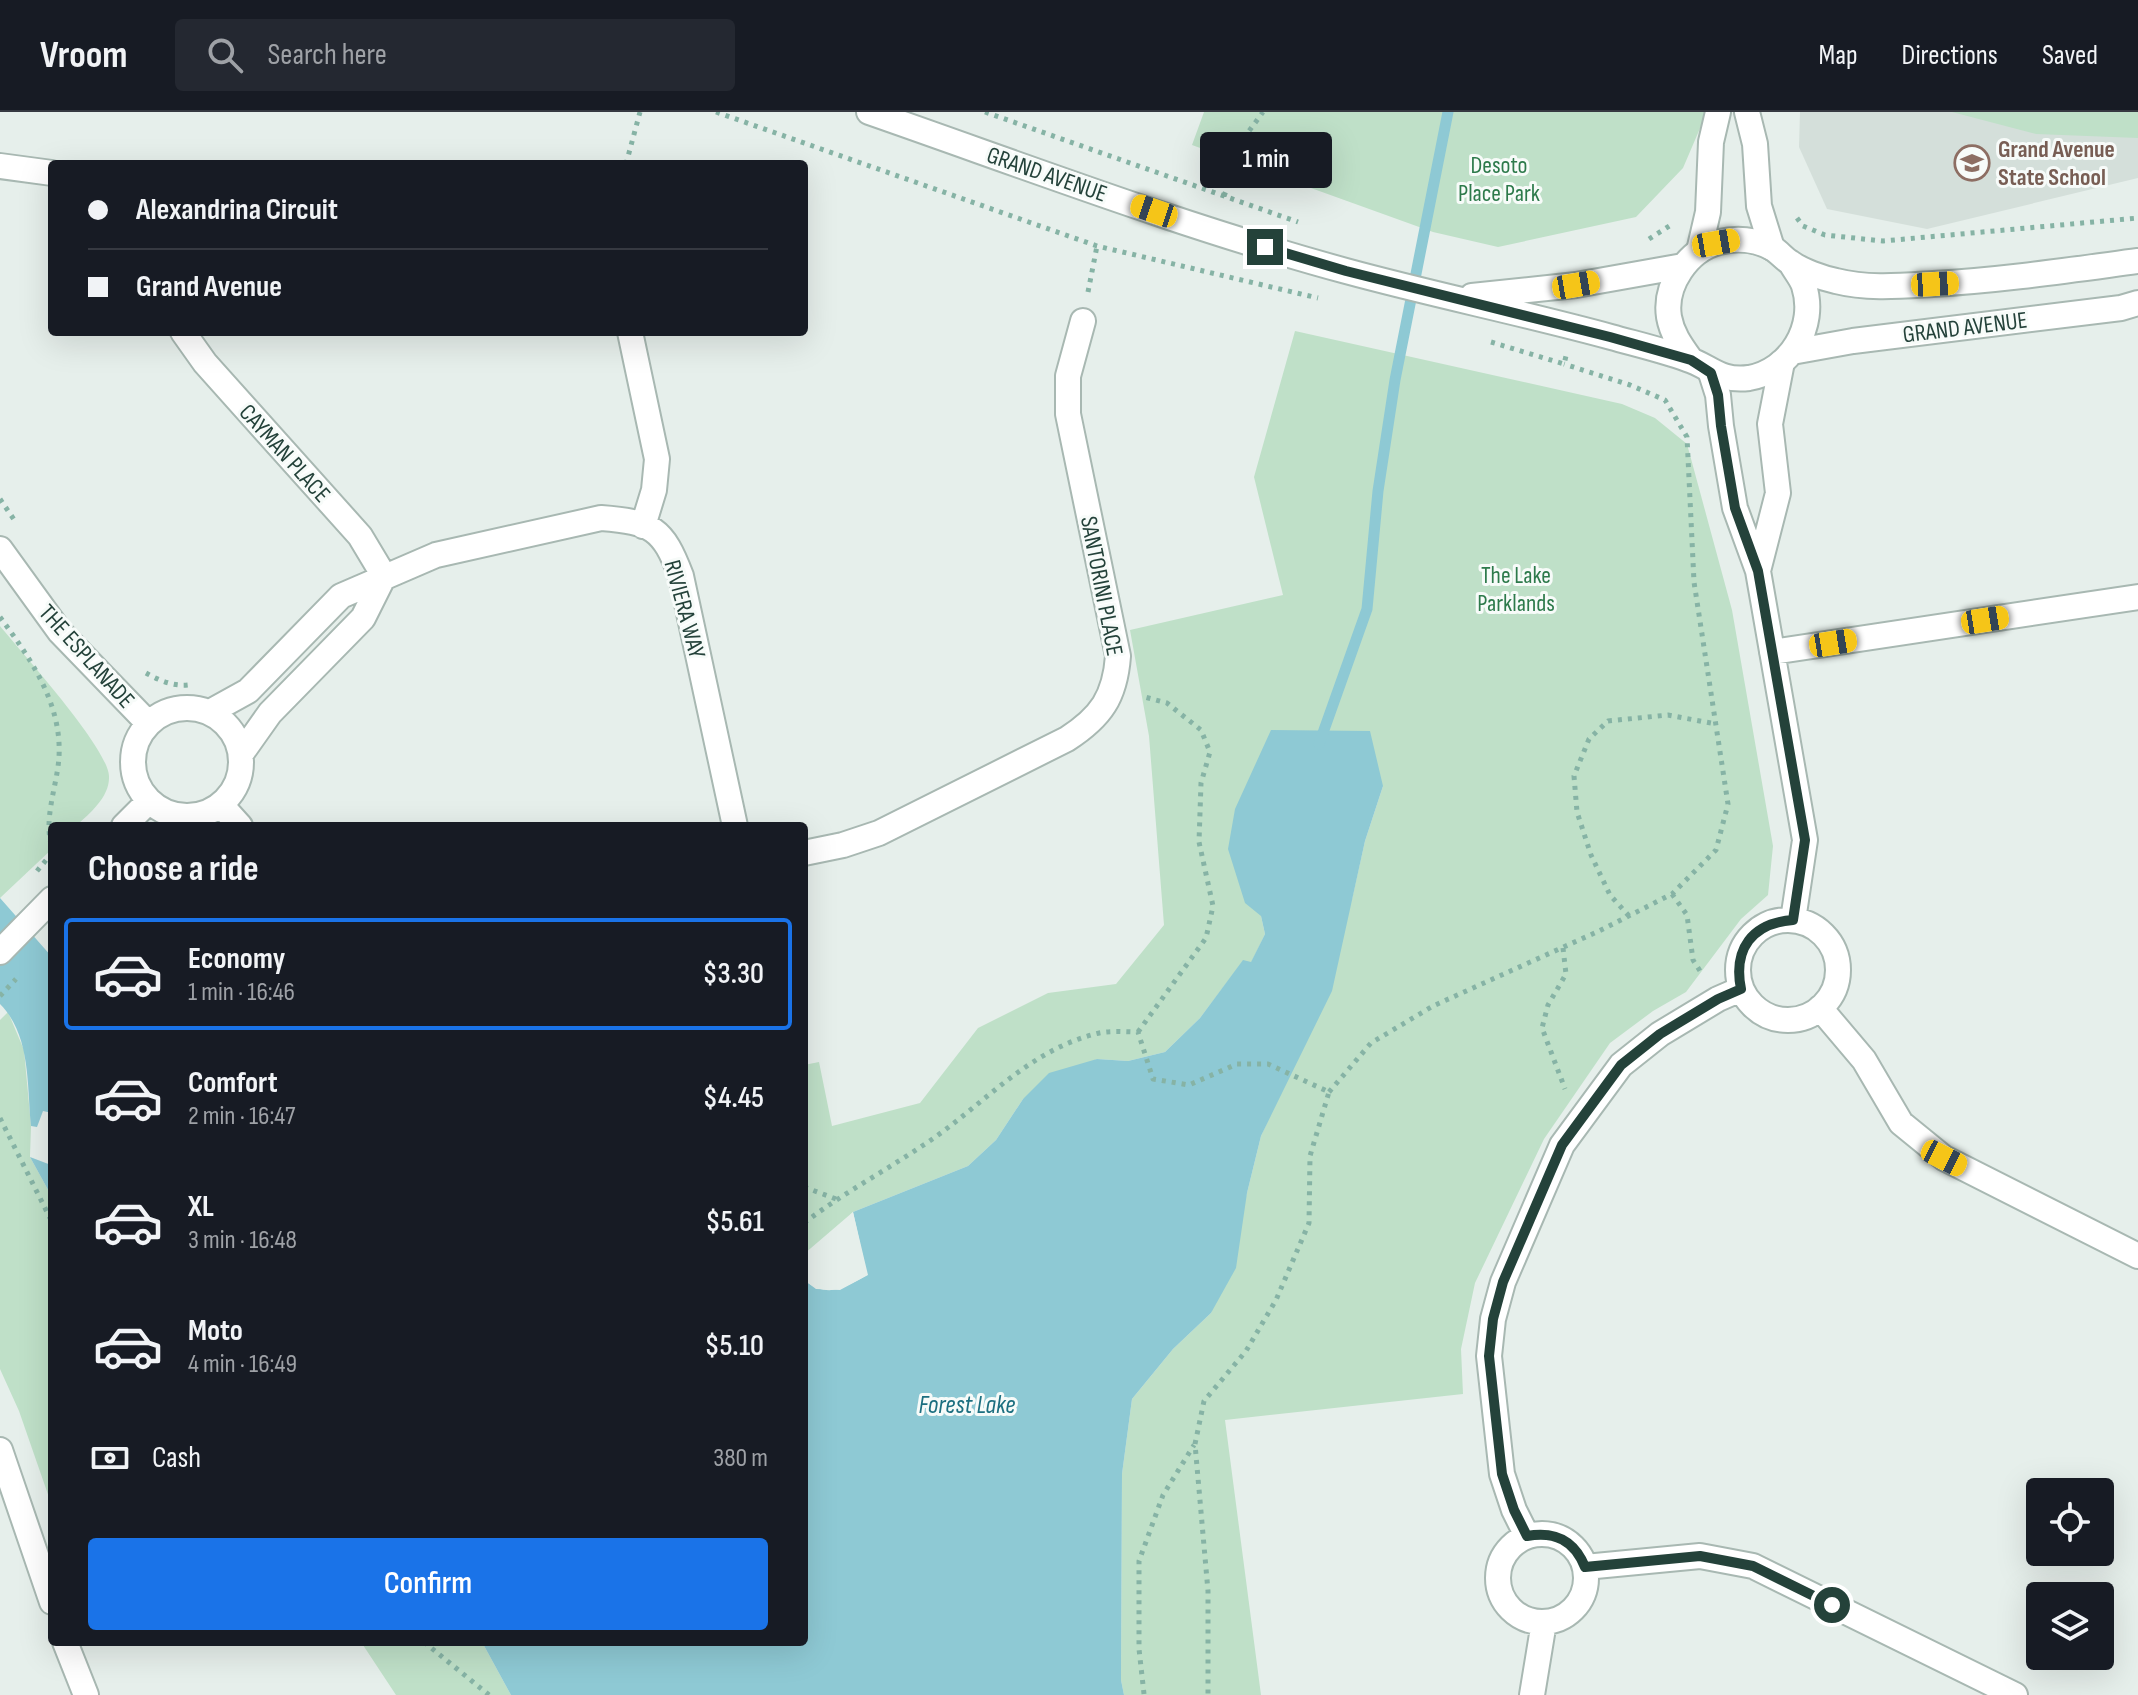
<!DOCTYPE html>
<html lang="en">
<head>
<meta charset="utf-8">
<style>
  :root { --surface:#171b24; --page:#242831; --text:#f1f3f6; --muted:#9ea1a6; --line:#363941; --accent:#1a73e8 }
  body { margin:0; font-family:"Sofia Sans Condensed",sans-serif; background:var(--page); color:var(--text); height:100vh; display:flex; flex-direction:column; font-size:30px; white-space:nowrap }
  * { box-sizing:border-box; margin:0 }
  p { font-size:26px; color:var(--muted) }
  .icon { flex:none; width:44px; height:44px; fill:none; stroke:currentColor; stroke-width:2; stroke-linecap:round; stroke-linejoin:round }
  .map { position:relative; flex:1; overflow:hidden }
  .sheet { position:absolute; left:48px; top:710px; width:760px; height:824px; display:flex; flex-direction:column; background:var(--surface); border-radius:8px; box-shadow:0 8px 32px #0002 }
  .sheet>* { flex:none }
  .hud { position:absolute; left:48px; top:48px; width:760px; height:176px; border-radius:8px; box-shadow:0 8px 32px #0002; display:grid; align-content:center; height:176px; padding:0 40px; background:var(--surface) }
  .buttons { position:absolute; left:2026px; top:1366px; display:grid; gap:16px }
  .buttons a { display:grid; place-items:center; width:88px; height:88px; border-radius:8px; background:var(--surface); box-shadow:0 8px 32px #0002; font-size:40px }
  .end { position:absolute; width:36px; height:36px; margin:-18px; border:10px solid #24423a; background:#fff; box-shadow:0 0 0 4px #fff }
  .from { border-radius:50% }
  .bubble { position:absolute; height:56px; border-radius:8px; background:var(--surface); box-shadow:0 8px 32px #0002; font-size:26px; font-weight:600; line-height:56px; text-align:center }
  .car { position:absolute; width:24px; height:48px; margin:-24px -12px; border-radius:10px; box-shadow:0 0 6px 2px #0007; background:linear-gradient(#f5c518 24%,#345 0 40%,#f5c518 0 76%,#345 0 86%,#f5c518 0) }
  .hud b { display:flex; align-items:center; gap:28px; height:76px; font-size:30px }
  .hud b+b { border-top:2px solid var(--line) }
  .hud i { width:20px; height:20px; background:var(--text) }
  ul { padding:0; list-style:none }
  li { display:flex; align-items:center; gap:24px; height:112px; margin:0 16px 12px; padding:0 24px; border:4px solid transparent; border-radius:8px }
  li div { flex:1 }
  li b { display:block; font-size:30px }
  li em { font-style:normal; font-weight:600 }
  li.selected { border-color:var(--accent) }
  li>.icon { width:72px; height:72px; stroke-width:1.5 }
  h2 { padding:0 40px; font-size:36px; line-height:96px }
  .pay { display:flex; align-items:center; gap:20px; height:88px; padding:0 40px; font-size:30px }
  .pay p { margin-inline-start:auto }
  .cta { display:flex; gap:16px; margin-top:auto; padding:16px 40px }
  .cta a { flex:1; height:92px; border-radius:8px; background:var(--accent); color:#fff; font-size:32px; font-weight:600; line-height:92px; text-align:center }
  header { display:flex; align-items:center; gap:48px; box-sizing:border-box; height:112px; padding:0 40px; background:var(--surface); border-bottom:2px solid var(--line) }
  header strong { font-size:38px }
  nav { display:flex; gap:44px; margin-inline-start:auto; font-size:28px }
  .search { width:560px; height:72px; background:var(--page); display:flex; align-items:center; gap:20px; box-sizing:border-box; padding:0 28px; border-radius:8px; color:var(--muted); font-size:30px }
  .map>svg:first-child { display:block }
  .built { fill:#d4dfda }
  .green { fill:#bfe0c8 }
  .water { fill:#8ec9d4 }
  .pier { fill:#e6efeb }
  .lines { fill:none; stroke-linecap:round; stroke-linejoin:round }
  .stream { stroke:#8ec9d4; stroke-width:11 }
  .minor-casing { stroke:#a8b8b2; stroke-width:28 }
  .tertiary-casing { stroke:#a8b8b2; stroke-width:28 }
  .path { stroke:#86b3a5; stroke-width:5; stroke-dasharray:4 6; stroke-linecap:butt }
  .minor { stroke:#fff; stroke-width:24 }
  .tertiary { stroke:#fff; stroke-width:24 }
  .route { stroke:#24423a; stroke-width:10 }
  .labels { text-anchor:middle; stroke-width:6; stroke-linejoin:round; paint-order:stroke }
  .education-label { font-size:24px; font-weight:bold; fill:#785e54; stroke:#f7fbf9; text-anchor:start }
  .park-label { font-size:24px; fill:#2d7a4b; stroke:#f7fbf9 }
  .street-label { font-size:24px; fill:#24423a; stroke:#f7fbf9 }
  .water-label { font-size:26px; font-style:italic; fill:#1c6f80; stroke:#f7fbf9 }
</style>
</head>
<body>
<header>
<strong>Vroom</strong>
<div class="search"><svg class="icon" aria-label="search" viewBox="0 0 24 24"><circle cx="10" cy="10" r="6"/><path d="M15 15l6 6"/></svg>Search here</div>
<nav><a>Map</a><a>Directions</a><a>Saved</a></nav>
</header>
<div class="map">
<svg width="2138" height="1583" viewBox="0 0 2138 1583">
  <rect width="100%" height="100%" fill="#e6efeb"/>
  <path class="built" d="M1800,0h338v66l-211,51 -100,-20 -28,-62z"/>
  <path class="green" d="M1204,0h503l-24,56 -47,49 -138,30 -65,-15 -241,-87z
    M1952,0h186v26l-102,-4z
    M1295,219l327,73 33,14 32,26 45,166 41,236 -5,49 -27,24 -55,73 -33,19 -43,32 -66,96 -69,144 -14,66 2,45 -238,26 36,275h-137l-3,-15 1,-206 10,-75 41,-50 38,-36 36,-120 14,-57 23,-51 68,-186 13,-58 18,-55 -122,130 4,18 -14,29 -8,-2 -43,57 -35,34 -37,9 -31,-2 -74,40 -27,41 -28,26 -115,46 -49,42v-189l15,-3 13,64 88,-23 58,-75 70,-35 68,-9 48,-59 -15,-189 -19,-106 153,-35 -29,-118z
    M0,514c22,27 108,122 109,150 1,21 -19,37 -33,50h-24v23l-52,49z
    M8,900l16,38 7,76 -1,31 22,40v309l-33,-95 -19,-42v-349z
    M361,1530h121l29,53h-115z"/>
  <path class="water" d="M1271,618l99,1 13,55 -18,55 -33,150 -71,145 -14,57 -11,75 -25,45 -38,36 -41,50 -10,75 -1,206 3,15h-613l-29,-53h322v-362c24,19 40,8 63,-5l-14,-63 115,-46 28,-26 27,-41 26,-26 48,-14 31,2 37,-9 35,-34 43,-58 8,2 14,-28 -4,-18 -16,-13 -17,-54 7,-40z
    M0,786l52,59v156l-9,-2 -6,16 -6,-1c-4,-40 0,-91 -31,-122z
    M30,1045l21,8 1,-2v34z"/>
  <path class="pier" d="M853,1100l15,63 -28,15 -24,-1 -12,-9v-4l13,9 22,1 24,-13 -13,-58z"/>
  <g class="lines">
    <path class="stream" d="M1319,632l48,-135 11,-118 17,-111 53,-268"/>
    <defs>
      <path id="minor" d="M1747,0l8,32 4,62 13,42
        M0,54l52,7
        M1699,139l9,-39 3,-70 7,-30
        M183,220l22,31 155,173 24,40
        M630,220l27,127 -3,31 -11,36
        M1711,261l7,22 3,31 14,82 23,63 47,269 -12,80
        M0,437l60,83 88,91
        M1758,459l20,-78 -8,-69 12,-62
        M1772,540l366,-55
        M133 650a54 54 0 1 1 108 0a54 54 0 1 1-108 0Z
        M210,600l38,-21 93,-95 95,-41 165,-37c51,4 62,10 80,58l54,250
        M241,642l29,-41 93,-95 21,-42
        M221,693l19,21
        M124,714l24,-24
        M804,741l39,-8 36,-12 188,-94c34,-22 48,-42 51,-83l-50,-242v-38l15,-55
        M1738 858a50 50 0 1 1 100 0a50 50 0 1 1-100 0Z
        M0,840l52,-53
        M1820,896l44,52 37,63 43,35 194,98
        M0,1338l52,152
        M1498 1466a44 44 0 1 1 88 0a44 44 0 1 1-88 0Z
        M1527,1424l-13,-26 -12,-36 -13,-118 4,-37 10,-37 59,-137 59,-80 39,-31 58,-35 23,-10
        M1585,1455l115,-11 53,10 262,129
        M65,1530l21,53
        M1532,1583l12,-73"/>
      <path id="tertiary" d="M869,0c158,55 315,115 477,159 88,24 177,42 265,66 25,7 51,13 76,22 23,7 32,23 62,19 41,-7 68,-52 55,-92 -2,-7 -8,-14 -12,-21
        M1472,184l104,-11 107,-19
        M1792,240l61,-11 268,-33 17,-5
        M1691,248c-10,-14 -19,-26 -22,-43 -5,-32 19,-67 50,-75 17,-4 37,-3 53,6 7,4 12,11 19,15 11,8 31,15 45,18 32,8 64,5 97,3 69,-4 137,-14 205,-23"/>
    </defs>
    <use href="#minor" class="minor-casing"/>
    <use href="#tertiary" class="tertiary-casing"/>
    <path class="path" d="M716,0l381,134 221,52
      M985,0l313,110
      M626,52l14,-52
      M1224,84l25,-65 14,-19
      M1797,106l6,8 22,9 58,6 255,-23
      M1649,127l25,-16
      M1088,180l9,-46
      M1491,230l73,22 2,-8
      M0,387l15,22
      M0,505c30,41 62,86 59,140 -2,30 -16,61 -7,91
      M146,561c14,8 31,15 47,11
      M37,759l15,-18
      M1672,782l15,21 6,45 9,14
      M1629,804l-19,-21 -19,-40 -14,-43 -3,-36 15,-37 19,-18 60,-6 48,9
      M1563,836l3,26 -18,31 -6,23 23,61
      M0,884l16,-17
      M1138,920l68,-94 7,-32 -14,-64 2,-59 9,-31 -9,-22 -34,-27 -26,-7
      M1329,980l42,-49 62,-37 166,-75 73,-37 44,-44 12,-46 -34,-222 -7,-145 -22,-37 -35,-15 -66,-21
      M0,1006l52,104
      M804,1075l32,12
      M804,1111c38,-29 79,-51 118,-77 59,-38 103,-94 173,-112 14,-4 30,-2 43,-2l15,47 36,6 48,-21h31l61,28 -19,64 -1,67 -33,77 -30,51 -42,50 -9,43 13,147v104
      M424,1530l65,53
      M1144,1582l-5,-45v-88l24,-66 31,-50"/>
    <use href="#minor" class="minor"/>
    <use href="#tertiary" class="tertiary"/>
  </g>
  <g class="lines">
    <path class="route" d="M1265,135l81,24 264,66 81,23 20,13 7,22 3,31 14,82 23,63 47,269 -12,80c-41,3 -60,29 -52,69l-23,10 -58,35 -39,31 -59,80 -59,137 -10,37 -4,37 13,118 12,36 13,26c28,-5 47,4 58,31l115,-11 53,10 79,39"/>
  </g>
  <defs>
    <symbol id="school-ring" viewBox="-11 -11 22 22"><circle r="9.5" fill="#f7fbf9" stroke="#8d6e63" stroke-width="1.5"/><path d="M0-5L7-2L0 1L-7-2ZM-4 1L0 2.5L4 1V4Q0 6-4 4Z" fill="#8d6e63"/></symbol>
  </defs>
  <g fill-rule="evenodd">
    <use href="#school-ring" x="1952" y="31" width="40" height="40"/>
  </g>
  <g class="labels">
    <g class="education-label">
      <text x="1998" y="45">Grand Avenue<tspan x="1998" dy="28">State School</tspan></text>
    </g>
    <g class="park-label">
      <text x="1499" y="61">Desoto<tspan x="1499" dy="28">Place Park</tspan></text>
      <text x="1516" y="471">The Lake<tspan x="1516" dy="28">Parklands</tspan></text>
    </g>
    <g class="street-label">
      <text transform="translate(1047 62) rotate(19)" y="8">GRAND AVENUE</text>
      <text transform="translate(1965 215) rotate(-7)" y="8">GRAND AVENUE</text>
      <text transform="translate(285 341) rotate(48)" y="8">CAYMAN PLACE</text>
      <text transform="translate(1102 474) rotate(79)" y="8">SANTORINI PLACE</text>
      <text transform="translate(685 497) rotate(75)" y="8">RIVIERA WAY</text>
      <text transform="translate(87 544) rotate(48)" y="8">THE ESPLANADE</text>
    </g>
    <g class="water-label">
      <text x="967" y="1301">Forest Lake</text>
    </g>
  </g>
</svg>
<div class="buttons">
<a><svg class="icon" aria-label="locate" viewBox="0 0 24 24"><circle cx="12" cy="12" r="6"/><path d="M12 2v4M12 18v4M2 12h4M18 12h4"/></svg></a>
<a><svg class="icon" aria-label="layers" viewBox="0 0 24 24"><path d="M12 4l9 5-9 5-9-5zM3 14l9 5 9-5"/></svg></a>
</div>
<i class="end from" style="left:1832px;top:1493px"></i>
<i class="end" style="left:1265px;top:135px"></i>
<div class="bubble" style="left:1200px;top:20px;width:132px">1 min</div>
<i class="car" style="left:1154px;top:99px;rotate:289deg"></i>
<i class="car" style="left:1716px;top:131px;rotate:80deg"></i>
<i class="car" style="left:1935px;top:172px;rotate:87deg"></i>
<i class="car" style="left:1576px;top:173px;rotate:80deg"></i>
<i class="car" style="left:1985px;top:508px;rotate:81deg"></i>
<i class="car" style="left:1833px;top:531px;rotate:81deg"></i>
<i class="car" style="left:1944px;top:1046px;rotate:117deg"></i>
<div class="hud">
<b><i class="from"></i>Alexandrina Circuit</b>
<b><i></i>Grand Avenue</b>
</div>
<section class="sheet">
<h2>Choose a ride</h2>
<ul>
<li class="selected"><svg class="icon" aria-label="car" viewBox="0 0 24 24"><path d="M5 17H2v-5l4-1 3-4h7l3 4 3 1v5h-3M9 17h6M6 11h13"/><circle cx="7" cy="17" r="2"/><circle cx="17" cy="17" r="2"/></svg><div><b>Economy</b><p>1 min · 16:46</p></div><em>$3.30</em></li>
<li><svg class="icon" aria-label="car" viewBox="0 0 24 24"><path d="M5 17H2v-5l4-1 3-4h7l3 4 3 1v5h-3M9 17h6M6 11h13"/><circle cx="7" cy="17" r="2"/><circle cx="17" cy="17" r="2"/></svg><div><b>Comfort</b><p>2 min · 16:47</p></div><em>$4.45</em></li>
<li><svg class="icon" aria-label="car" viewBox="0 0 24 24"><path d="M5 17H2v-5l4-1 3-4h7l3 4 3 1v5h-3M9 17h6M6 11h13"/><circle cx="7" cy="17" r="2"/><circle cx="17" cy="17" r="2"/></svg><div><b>XL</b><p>3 min · 16:48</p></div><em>$5.61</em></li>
<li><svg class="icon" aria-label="car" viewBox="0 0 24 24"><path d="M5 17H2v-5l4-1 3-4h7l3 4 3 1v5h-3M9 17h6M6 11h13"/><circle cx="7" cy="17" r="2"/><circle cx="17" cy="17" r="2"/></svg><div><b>Moto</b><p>4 min · 16:49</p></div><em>$5.10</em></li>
</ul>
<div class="pay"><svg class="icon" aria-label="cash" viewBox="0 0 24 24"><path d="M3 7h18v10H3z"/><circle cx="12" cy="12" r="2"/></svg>Cash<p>380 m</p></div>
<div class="cta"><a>Confirm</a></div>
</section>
</div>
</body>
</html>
